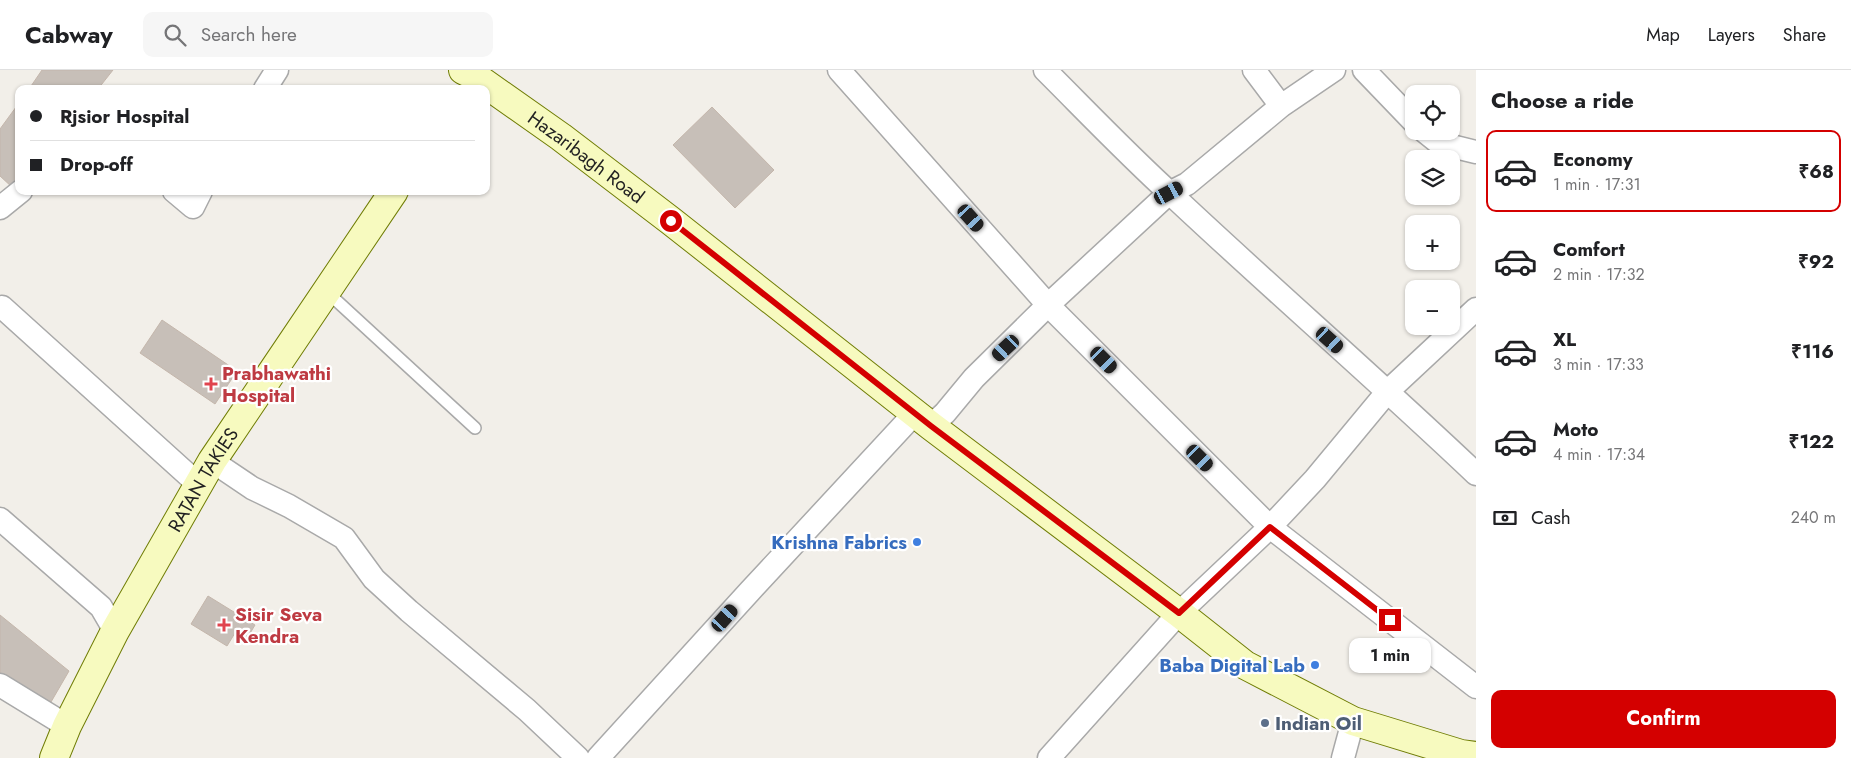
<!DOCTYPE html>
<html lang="en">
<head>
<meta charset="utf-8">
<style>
  :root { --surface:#fff; --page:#f6f6f6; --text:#202124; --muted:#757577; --line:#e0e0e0; --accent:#d40000 }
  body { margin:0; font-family:Jost,sans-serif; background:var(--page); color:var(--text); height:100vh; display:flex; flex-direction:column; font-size:19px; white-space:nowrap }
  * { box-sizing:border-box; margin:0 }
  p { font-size:16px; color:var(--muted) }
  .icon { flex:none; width:28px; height:28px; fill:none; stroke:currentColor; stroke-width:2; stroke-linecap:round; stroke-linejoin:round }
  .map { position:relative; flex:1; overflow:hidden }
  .side { display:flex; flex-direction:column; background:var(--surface); width:375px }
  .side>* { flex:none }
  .guide { position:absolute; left:15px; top:15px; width:475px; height:110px; border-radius:10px; box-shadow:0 1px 4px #0004; display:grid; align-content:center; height:110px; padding:0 15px; background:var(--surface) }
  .fabs { position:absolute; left:1405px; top:15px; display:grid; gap:10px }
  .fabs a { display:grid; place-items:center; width:55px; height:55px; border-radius:10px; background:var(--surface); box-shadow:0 1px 4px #0004; font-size:25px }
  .end { position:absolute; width:22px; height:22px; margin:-11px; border:6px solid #d40000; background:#fff; box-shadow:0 0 0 2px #fff }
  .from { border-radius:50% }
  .bubble { position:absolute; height:35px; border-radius:10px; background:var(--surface); box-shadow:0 1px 4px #0004; font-size:16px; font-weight:700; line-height:35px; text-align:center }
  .car { position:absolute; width:15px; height:30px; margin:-15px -8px; border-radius:6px; box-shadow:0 0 4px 1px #0007; background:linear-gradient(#222 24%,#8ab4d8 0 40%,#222 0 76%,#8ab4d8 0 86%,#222 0) }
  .guide b { display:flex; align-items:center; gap:18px; height:48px; font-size:19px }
  .guide b+b { border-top:1px solid var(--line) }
  .guide i { width:12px; height:12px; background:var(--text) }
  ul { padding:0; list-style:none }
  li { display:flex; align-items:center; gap:15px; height:82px; margin:0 10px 8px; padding:0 5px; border:2px solid transparent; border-radius:10px }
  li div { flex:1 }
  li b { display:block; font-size:19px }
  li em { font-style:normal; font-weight:700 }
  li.current { border-color:var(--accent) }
  li>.icon { width:45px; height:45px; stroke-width:1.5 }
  h2 { padding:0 15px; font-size:22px; line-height:60px }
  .pay { display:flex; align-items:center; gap:12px; height:55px; padding:0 15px; font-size:19px }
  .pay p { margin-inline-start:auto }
  .cta { display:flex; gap:10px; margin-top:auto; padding:10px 15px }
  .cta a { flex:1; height:58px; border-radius:10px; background:var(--accent); color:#fff; font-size:20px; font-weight:700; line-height:58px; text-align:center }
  header { display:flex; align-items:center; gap:30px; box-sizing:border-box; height:70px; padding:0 25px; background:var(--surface); border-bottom:1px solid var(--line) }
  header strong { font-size:24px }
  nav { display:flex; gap:28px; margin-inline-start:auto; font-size:18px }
  .search { width:350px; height:45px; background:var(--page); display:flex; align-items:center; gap:12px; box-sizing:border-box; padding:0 18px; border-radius:10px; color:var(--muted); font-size:19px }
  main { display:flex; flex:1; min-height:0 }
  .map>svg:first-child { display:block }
  .building { fill:#c7bfb8; stroke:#c4b6ab }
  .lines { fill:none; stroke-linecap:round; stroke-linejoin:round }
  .lane-casing { stroke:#a9a9a9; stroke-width:14 }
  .street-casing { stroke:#a9a9a9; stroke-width:25 }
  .secondary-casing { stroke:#707d05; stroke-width:30 }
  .lane { stroke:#fff; stroke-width:11 }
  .street { stroke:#fff; stroke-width:22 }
  .secondary { stroke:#f7fabf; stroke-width:28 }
  .route { stroke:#d40000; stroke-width:6 }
  .health-dot { fill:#e0444e; stroke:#fff; stroke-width:2 }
  .shop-dot { fill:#3f7fe0; stroke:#fff; stroke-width:2 }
  .service-dot { fill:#5c6f8a; stroke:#fff; stroke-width:2 }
  .labels { text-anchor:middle; stroke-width:4.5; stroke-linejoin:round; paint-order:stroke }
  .street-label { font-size:19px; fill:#222; stroke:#fff }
  .health-label { font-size:19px; font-weight:bold; fill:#be3a42; stroke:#fff; text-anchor:start }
  .shop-label { font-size:19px; font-weight:bold; fill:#366cbe; stroke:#fff; text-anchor:end }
  .service-label { font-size:19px; font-weight:bold; fill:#4e5e75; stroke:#fff; text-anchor:start }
</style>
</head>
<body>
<header>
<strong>Cabway</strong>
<div class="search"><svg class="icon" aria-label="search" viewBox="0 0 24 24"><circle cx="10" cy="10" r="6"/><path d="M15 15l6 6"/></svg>Search here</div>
<nav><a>Map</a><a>Layers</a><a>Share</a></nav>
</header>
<main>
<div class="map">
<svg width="1476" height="688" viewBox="0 0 1476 688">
  <rect width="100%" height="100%" fill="#f2efe9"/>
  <path class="building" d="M42,0h71l-15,19h-69z
    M19,33v79l-6,6 -13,-12v-47z
    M712,37l62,63 -39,38 -62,-63z
    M162,250l75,51 -22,33 -75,-51z
    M208,526l47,29 -9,15 -11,-7 -8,13 -36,-22z
    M0,545l69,56 -18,31 -51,-29z"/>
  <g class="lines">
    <defs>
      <path id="lane" d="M326,221l149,137"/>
      <path id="street" d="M839,0l209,235 222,222 206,160
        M1045,0c42,42 83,85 127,125 100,94 204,184 304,279
        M1254,0l27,36
        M1364,0l50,52
        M265,19l12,-19
        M1424,61l15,12 37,9
        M174,121l19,16 8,-16
        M0,138l21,-17
        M2,237l196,177
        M931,356l14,-13 29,-35 74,-73 121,-112 18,-9 94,-78 53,-36
        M212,391l40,27 37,18 55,32 30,41 35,32 118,99 51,48
        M0,449l101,88 14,24
        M0,615l67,41
        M598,688l152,-167 165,-178
        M1049,688l130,-145 91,-86 45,-48 73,-88 88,-82
        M1343,688l10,-37"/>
      <g id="secondary">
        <path id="s1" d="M463,0l10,5 88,62 110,84 260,205 248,187 66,52 108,56 108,33 15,2"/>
        <path id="s2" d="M54,688l13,-32 48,-95 97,-170 182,-270"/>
      </g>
    </defs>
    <use href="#lane" class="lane-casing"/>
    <use href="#street" class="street-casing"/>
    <use href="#secondary" class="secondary-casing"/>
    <use href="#lane" class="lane"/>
    <use href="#street" class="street"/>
    <use href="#secondary" class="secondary"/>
  </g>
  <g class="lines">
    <path class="route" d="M671,151l260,205 248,187 91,-86 120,93"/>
  </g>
  <g class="health-dot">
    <path d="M208.5 306.5h5v5h5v5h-5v5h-5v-5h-5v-5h5z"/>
    <path d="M221.5 547.5h5v5h5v5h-5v5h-5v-5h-5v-5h5z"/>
  </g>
  <g class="shop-dot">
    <circle cx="917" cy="472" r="5"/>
    <circle cx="1315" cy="595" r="5"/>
  </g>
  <circle class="service-dot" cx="1265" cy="653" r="5"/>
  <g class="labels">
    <g class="street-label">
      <text dy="7" stroke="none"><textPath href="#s1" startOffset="151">Hazaribagh Road</textPath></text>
      <text dy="7" stroke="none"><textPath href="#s2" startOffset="316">RATAN TAKIES</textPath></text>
    </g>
    <g class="health-label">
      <text x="222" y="310">Prabhawathi<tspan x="222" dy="22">Hospital</tspan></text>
      <text x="235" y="551">Sisir Seva<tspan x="235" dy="22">Kendra</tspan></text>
    </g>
    <g class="shop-label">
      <text x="907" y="479">Krishna Fabrics</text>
      <text x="1305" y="602">Baba Digital Lab</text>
    </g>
    <g class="service-label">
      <text x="1275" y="660">Indian Oil</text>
    </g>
  </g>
</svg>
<div class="fabs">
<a><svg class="icon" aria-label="locate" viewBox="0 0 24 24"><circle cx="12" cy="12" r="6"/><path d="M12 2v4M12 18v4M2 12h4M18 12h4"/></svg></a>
<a><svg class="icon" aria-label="layers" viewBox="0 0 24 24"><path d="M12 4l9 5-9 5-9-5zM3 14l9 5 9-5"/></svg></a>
<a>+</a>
<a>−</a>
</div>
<i class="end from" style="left:671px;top:151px"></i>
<i class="end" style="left:1390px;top:550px"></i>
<div class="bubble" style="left:1349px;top:568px;width:82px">1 min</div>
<i class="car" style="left:1169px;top:123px;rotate:62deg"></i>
<i class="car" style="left:971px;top:148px;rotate:138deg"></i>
<i class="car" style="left:1330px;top:270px;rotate:132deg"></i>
<i class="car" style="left:1006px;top:278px;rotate:227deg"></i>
<i class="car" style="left:1104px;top:290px;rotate:135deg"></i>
<i class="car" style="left:1200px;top:388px;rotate:135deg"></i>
<i class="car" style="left:725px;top:548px;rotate:42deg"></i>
<div class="guide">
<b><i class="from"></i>Rjsior Hospital</b>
<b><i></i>Drop-off</b>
</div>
</div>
<section class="side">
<h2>Choose a ride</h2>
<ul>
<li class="current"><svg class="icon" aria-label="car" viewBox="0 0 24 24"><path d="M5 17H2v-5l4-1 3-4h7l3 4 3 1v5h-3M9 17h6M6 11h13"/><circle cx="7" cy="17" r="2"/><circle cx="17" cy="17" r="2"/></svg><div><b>Economy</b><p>1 min · 17:31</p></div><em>₹68</em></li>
<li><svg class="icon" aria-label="car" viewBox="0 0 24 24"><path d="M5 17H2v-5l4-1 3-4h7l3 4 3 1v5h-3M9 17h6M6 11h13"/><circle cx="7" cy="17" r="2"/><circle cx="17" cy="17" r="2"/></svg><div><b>Comfort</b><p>2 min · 17:32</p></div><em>₹92</em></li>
<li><svg class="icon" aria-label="car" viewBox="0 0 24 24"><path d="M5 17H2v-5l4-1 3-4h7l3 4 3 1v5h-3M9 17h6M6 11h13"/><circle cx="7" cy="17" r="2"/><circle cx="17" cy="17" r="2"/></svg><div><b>XL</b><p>3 min · 17:33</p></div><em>₹116</em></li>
<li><svg class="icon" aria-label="car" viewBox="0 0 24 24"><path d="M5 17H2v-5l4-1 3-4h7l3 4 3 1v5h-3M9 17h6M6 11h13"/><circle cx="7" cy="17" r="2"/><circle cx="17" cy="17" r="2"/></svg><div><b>Moto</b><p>4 min · 17:34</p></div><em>₹122</em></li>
</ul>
<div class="pay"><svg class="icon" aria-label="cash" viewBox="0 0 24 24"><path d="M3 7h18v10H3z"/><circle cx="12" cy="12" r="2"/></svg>Cash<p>240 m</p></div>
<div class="cta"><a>Confirm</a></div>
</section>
</main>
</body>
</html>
